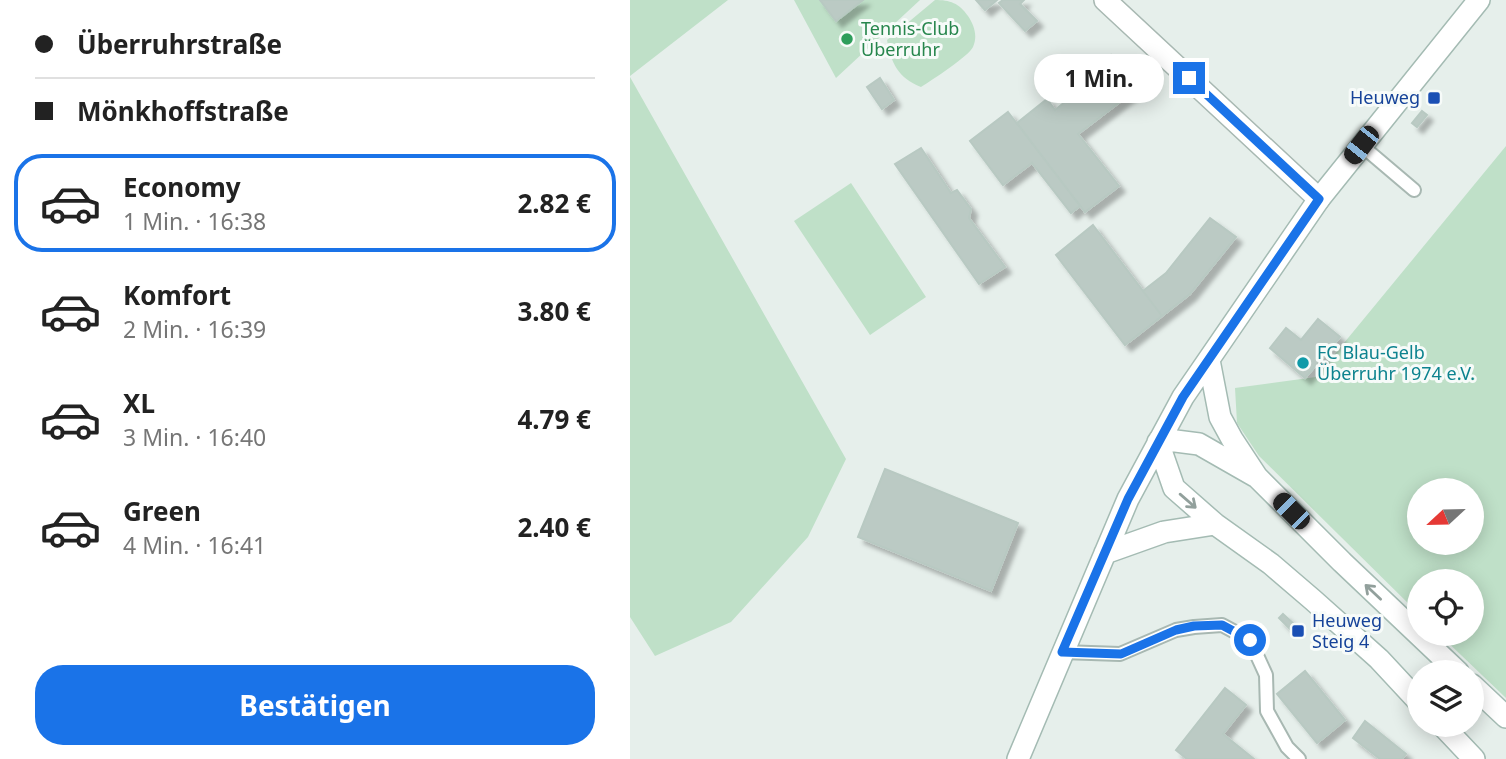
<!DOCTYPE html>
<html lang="de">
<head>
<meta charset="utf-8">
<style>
  :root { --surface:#fff; --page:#f2f2f2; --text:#222; --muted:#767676; --line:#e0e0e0; --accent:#1a73e8 }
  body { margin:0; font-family:"Noto Sans",sans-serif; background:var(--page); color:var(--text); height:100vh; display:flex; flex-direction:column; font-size:26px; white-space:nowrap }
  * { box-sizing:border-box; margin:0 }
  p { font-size:23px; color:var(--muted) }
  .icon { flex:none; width:38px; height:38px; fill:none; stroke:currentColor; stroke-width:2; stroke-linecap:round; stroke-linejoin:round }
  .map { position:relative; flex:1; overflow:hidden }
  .details { display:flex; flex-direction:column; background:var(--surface); width:630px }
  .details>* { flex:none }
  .top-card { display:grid; align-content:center; height:154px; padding:0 35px; background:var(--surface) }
  .needle { width:46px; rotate:248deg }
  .fabs { position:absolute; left:777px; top:478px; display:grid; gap:14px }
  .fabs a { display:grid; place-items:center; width:77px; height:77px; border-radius:50%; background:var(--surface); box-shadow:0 4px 18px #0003; font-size:35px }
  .end { position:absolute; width:32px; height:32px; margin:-16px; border:9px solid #1a73e8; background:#fff; box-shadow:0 0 0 4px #fff }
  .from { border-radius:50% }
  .bubble { position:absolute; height:49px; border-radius:24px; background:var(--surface); box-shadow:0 4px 18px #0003; font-size:23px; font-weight:700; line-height:49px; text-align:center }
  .car { position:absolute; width:21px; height:42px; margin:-21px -10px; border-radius:9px; box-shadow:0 0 5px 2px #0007; background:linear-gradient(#222 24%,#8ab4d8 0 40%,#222 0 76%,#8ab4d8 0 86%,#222 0) }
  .top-card b { display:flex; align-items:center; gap:24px; height:66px; font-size:26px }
  .top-card b+b { border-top:2px solid var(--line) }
  .top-card i { width:18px; height:18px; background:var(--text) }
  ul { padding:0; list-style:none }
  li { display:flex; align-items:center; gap:21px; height:98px; margin:0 14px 10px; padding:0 21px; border:4px solid transparent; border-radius:28px }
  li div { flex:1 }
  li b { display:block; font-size:26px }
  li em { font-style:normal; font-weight:700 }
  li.on { border-color:var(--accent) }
  li>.icon { width:63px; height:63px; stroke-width:1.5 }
  .primary-button { display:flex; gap:14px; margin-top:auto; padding:14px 35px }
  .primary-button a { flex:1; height:80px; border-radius:28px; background:var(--accent); color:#fff; font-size:28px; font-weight:700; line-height:80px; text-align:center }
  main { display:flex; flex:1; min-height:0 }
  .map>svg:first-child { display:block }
  .green { fill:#bfe0c8; fill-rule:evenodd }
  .building { fill:#bbcac4; stroke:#b8c9c2; stroke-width:2; filter:url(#shadow) }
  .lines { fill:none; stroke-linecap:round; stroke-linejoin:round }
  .lane-casing { stroke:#a8b8b2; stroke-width:16 }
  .street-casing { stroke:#a8b8b2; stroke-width:24 }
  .secondary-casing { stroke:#a4bbb3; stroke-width:24 }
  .lane { stroke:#fff; stroke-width:12 }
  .street { stroke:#fff; stroke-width:21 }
  .secondary { stroke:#fff; stroke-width:21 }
  .oneway { stroke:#92a09c }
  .route { stroke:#1a73e8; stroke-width:9 }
  .leisure-dot { fill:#2e9e5b; stroke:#f7fbf9; stroke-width:2.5 }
  .transit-dot { fill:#1a4fb4; stroke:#f7fbf9; stroke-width:2.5 }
  .culture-dot { fill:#0f9aa8; stroke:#f7fbf9; stroke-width:2.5 }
  .labels { text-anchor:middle; stroke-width:6; stroke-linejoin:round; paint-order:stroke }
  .leisure-label { font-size:18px; fill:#27864d; stroke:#f7fbf9; text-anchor:start }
  .transit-label { font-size:18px; fill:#164399; stroke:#f7fbf9; text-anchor:end }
  .culture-label { font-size:18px; fill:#0d838f; stroke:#f7fbf9; text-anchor:start }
</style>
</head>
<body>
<main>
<section class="details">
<div class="top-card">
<b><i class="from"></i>Überruhrstraße</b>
<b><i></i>Mönkhoffstraße</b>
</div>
<ul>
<li class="on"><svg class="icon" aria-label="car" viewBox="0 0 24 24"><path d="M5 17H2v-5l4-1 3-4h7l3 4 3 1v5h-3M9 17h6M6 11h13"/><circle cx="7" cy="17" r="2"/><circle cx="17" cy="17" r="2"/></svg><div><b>Economy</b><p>1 Min. · 16:38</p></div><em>2.82 €</em></li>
<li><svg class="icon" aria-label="car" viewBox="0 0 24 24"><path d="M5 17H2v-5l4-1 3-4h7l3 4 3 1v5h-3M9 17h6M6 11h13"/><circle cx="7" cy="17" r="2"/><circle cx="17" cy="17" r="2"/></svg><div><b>Komfort</b><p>2 Min. · 16:39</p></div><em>3.80 €</em></li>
<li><svg class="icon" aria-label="car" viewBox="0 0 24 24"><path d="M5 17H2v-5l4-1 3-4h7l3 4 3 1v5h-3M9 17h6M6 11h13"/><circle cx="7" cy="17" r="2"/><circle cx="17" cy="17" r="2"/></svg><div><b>XL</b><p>3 Min. · 16:40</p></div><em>4.79 €</em></li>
<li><svg class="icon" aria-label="car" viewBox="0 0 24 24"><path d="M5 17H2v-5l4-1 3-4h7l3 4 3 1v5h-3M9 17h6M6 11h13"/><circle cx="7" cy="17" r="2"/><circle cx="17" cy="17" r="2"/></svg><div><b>Green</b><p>4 Min. · 16:41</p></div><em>2.40 €</em></li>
</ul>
<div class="primary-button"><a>Bestätigen</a></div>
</section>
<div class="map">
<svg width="876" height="759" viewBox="0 0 876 759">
  <defs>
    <filter id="shadow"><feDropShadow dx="6" dy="6" stdDeviation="2" flood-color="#0004"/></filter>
  </defs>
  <rect width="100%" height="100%" fill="#e6efeb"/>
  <path class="green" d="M0,0h98l-98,76z
    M164,0h126l-84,78z
    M305,0c15,0 24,3 33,16 6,9 10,20 5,31 -4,9 -41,33 -52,40 -23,-9 -30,-24 -34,-47z
    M0,77l216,382 -38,78 -77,85 -76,34 -25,-39z
    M876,146v552l-67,-64h33v-53h-53v33l-160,-158 -22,-33 -2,-35 81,-11zM789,490h53v52h-53z
    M221,183l75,114 -56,38 -76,-114z"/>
  <path class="building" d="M190,0h43l-27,21z
    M346,0h21l-12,10z
    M373,0h21l-4,4 17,17 -12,10 -26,-28z
    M481,55l26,34 -59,45 41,52 -34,26 -68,-89 30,-24 8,11 11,-9 -5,-7z
    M250,78l14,22 -12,9 -15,-22z
    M792,111l5,4 -10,12 -5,-4z
    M378,112l72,94 -9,7 -39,-50 -29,22 -33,-44z
    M291,148l30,45 6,-3 14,19 -2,9 36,49 -26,17 -84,-120z
    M580,218l26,19 -46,57 -28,22 -19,-25 23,-18z
    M463,225l69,91 -37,29 -69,-90z
    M688,319l22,18 -35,41 -35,-30 16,-20 15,12z
    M255,469l133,54 -27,68 -133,-54z
    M653,614l11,10 -4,5 -11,-11z
    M675,671l40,49 -28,23 -40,-49z
    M595,688l21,17 -23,29 31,25h-67l-11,-9z
    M735,721l41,33 -4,5h-22l-27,-21z"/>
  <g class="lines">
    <defs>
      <path id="lane" d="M731,145l53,45
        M432,652l58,2 56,-24 18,-3 28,-2 28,15 16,35 1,36 20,36 12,12"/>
      <path id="street" d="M475,0l214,199"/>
      <path id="secondary" d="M579,360l11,57 12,22 25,38 85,85 116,110
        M530,439l39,5 56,32
        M528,442l16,46 41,36 56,40 42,36 66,59 40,43
        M475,553l59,-21 51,-8
        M842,685l34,32
        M811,724l33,35
        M388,759l110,-260 55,-102 136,-198 160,-199"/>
    </defs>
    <use href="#lane" class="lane-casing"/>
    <use href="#street" class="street-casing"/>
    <use href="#secondary" class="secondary-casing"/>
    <use href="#lane" class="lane"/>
    <use href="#street" class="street"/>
    <use href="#secondary" class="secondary"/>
  </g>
  <defs><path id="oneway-shaft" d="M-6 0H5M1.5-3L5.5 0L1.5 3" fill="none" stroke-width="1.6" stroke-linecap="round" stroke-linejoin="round" transform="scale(1.75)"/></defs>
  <g class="oneway">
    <use href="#oneway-shaft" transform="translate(558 501) rotate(41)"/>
    <use href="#oneway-shaft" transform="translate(743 592) rotate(-137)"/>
  </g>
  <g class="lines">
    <path class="route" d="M559,78l130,121 -136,198 -55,102 -66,153 59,2 55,-24 18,-4 28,-1 28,15"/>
  </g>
  <circle class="leisure-dot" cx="217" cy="39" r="7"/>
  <g class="transit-dot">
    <rect x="797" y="91" width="14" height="14" rx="3.5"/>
    <rect x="661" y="624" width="14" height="14" rx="3.5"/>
  </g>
  <circle class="culture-dot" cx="673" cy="363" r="7"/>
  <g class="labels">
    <g class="leisure-label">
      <text x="231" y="35">Tennis-Club<tspan x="231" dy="21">Überruhr</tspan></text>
    </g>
    <g class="transit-label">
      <text x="790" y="104">Heuweg</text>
      <text x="682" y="627" text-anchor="start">Heuweg<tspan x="682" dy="21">Steig 4</tspan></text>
    </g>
    <g class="culture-label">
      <text x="687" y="359">FC Blau-Gelb<tspan x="687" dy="21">Überruhr 1974 e.V.</tspan></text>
    </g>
  </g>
</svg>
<div class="fabs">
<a><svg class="needle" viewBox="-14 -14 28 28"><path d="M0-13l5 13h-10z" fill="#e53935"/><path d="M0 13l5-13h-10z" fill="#767676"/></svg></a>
<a><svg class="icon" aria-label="locate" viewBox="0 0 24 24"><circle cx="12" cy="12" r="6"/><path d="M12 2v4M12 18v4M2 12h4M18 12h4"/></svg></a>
<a><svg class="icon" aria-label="layers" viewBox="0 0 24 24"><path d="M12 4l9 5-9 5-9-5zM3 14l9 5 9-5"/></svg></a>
</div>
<i class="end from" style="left:620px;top:640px"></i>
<i class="end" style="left:559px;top:78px"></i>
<div class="bubble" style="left:404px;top:54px;width:130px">1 Min.</div>
<i class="car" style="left:731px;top:145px;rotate:218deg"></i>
<i class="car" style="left:661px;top:511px;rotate:315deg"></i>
</div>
</main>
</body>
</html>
